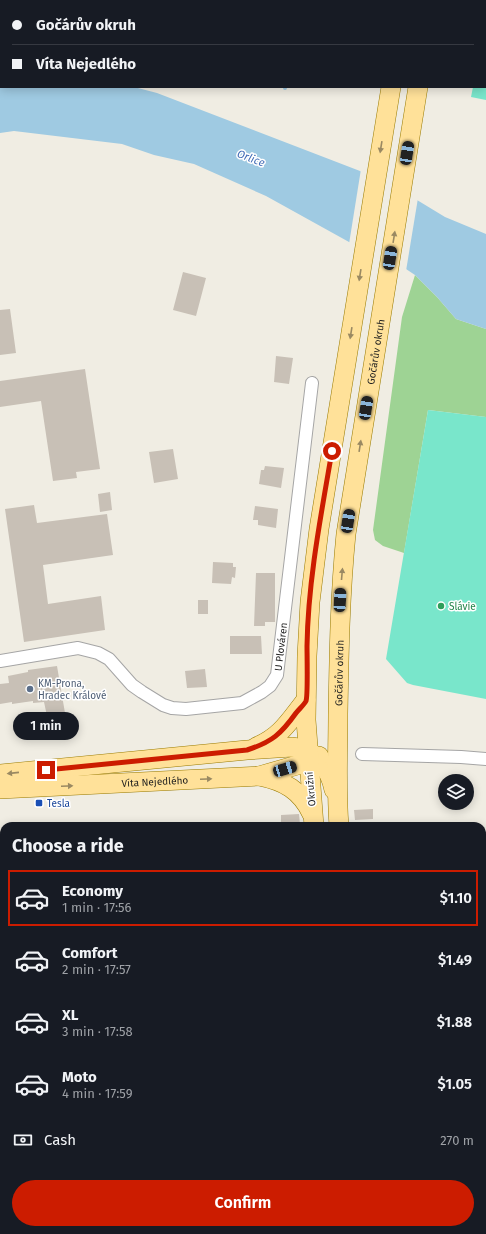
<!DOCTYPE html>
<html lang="en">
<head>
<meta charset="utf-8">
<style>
  :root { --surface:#171b24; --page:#20242c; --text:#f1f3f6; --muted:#9ea1a6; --line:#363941; --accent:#cc1c00 }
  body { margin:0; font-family:"Fira Sans",sans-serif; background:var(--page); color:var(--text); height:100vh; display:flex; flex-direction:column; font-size:15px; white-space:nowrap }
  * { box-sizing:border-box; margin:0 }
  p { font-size:13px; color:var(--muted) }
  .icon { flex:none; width:22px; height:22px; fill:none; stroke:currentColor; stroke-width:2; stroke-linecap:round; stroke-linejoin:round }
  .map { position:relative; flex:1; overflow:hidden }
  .drawer { position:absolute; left:0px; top:822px; width:486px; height:412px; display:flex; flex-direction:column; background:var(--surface); border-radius:12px 12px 0 0; box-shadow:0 2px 10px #0003 }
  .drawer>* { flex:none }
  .banner { position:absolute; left:0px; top:0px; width:486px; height:88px; box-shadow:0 2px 10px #0003; display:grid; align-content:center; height:88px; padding:0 12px; background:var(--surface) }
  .tools { position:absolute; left:438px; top:774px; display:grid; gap:8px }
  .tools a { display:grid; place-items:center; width:36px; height:36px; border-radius:50%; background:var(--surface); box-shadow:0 2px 10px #0003; font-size:20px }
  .end { position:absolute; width:18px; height:18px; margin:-9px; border:5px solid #cc1c00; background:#fff; box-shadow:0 0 0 2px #fff }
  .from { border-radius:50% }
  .bubble { position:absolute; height:28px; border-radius:14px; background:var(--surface); box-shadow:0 2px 10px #0003; font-size:13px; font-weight:600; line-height:28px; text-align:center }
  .car { position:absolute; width:12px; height:24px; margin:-12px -6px; border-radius:5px; box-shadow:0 0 3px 1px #0007; background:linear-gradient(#222 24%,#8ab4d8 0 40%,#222 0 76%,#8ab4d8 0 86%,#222 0) }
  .banner b { display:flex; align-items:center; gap:14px; height:38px; font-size:15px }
  .banner b+b { border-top:1px solid var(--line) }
  .banner i { width:10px; height:10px; background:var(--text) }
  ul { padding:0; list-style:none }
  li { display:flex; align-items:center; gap:12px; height:56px; margin:0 8px 6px; padding:0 4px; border:2px solid transparent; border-radius:0px }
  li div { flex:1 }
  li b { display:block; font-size:15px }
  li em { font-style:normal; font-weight:600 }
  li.active { border-color:var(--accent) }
  li>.icon { width:36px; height:36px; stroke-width:1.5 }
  h2 { padding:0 12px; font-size:18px; line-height:48px }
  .pay { display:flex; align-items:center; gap:10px; height:44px; padding:0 12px; font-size:15px }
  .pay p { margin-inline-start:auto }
  .button { display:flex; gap:8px; margin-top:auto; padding:8px 12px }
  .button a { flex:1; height:46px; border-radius:24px; background:var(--accent); color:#fff; font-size:16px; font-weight:600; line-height:46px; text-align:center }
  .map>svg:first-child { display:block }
  .grass { fill:#bfefa4 }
  .forest { fill:#9ed394 }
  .pitch { fill:#79e6cb }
  .water { fill:#9fcae2 }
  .pier { fill:#f0ede3 }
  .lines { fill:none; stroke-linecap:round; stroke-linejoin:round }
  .stream { stroke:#9fcae2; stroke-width:4 }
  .building { fill:#c8c0b6 }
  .minor-casing { stroke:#a5a5a5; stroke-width:14 }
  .primary-casing { stroke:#987a00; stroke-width:20 }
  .minor { stroke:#fff; stroke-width:12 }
  .primary { stroke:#ffe199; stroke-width:19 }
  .oneway { fill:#9a8962 }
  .route { stroke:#cc1c00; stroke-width:5 }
  .leisure-dot { fill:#2e9e5b; stroke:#fff; stroke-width:1.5 }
  .service-dot { fill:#5c6f8a; stroke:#fff; stroke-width:1.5 }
  .transit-dot { fill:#1a4fb4; stroke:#fff; stroke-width:1.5 }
  .labels { text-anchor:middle; stroke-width:3; stroke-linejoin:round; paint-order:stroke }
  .street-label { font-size:10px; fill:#1e1e1e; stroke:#fff }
  .leisure-label { font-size:10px; fill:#27864d; stroke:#fff; text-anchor:start }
  .service-label { font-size:10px; fill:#4e5e75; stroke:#fff; text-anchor:start }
  .transit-label { font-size:10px; fill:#164399; stroke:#fff; text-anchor:start }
  .water-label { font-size:11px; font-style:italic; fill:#416cb6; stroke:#fff }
</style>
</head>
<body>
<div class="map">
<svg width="486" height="1234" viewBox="0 0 486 1234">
  <rect width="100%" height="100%" fill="#f0ede3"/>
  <path class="grass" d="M0,0h109l-108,1v22z"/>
  <path class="forest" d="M415,275l22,22 19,22 30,10v88l-58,-7 -24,143 -21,-7 -8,-6 -2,-10 29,-213z"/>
  <path class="pitch" d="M486,19v81l-15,-3 2,-10h12z
    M428,410l58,7v282l-73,-14 -6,-2 -21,-24z"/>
  <path class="water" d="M0,66l1,21h133l23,6 203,78 57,29 28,17 41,17v95l-30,-10 -19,-22 -22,-22 -9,-6 -57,-27 -83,-46 -72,-32 -40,-9 -32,-11 -108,-13 -14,2z"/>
  <path class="pier" d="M361,169l57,29 -12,73 -57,-27z"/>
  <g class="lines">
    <path class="stream" d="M276,0l1,1
      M285,88v-1"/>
  </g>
  <path class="building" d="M183,272l23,6 -10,38 -23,-6z
    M10,309l6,44 -16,2v-45z
    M276,356l17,2 -4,26 -15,-2z
    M85,369l15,100 -24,3 1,6 -24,3 -12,-80 -41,6v-26z
    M173,449l5,30 -24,4 -5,-31z
    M265,466l19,2 -3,20 -22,-4 2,-14h3z
    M110,492l2,18 -12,2 -2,-18z
    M34,505l3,18 70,-9 6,41 -70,10 5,39 53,-8 4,34 -81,12 -19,-133z
    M255,506l23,3 -2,19 -18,-3v-5h-5z
    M213,562l20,1v4h3l-1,11 -3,-1 -1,7 -19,-1z
    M256,573h19v49h-10v4h-11z
    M198,600h10v14h-10z
    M230,636h31l1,18h-32z
    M57,666l8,47 -18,3 -3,-14 -11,1v-2l-21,3v-2l-12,2v-20l9,-1 -1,-7 20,-4v-2z
    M205,669l2,18 -20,1 -2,-17z
    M373,809v10l-18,1 -1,-10z
    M299,814l1,10 -19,1v-10z"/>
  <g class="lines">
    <defs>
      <g id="minor">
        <path id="s1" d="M0,661l78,-13 20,5 11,6 23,26 10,7 21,13 9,3 14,1 56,-6 20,-11 8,-6 7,-11 35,-292"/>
        <path d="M362,754l99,3 25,2"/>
        <path d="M482,1128l4,-1"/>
        <path d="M0,1162l4,-1"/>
        <path d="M462,1230l2,4"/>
      </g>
      <g id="primary">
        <path d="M405,1l1,-1"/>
        <path d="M432,1v-1"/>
        <path d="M256,747c25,-10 34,-27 50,-47"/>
        <path d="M0,774l247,-24 45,-3c24,2 38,22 42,43"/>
        <path d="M259,776c25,5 42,14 53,38"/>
        <path id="s2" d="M0,789l259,-13 49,-14 11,-6"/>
        <path d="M314,826l-8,-106 1,-64 3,-54 9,-73 72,-442"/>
        <path id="s3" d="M339,826c-3,-37 -1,-75 -1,-112 1,-61 2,-120 8,-180l72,-447"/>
        <path d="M427,1230l1,4"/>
        <path d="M442,1230l2,4"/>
      </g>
    </defs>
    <use href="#minor" class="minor-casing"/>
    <use href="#primary" class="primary-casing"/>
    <use href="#minor" class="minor"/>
    <use href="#primary" class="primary"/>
  </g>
  <defs><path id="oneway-solid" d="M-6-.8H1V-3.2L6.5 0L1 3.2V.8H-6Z"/></defs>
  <g class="oneway">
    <use href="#oneway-solid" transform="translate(381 147) rotate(99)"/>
    <use href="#oneway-solid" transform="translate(394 237) rotate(-81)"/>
    <use href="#oneway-solid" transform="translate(360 275) rotate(99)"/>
    <use href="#oneway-solid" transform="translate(351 333) rotate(99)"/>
    <use href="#oneway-solid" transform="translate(360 446) rotate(-81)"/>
    <use href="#oneway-solid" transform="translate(342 574) rotate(-85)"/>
    <use href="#oneway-solid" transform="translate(13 773) rotate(174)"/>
    <use href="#oneway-solid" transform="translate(206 779) rotate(-3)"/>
    <use href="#oneway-solid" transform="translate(67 786) rotate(-2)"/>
  </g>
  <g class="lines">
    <path class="route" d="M46,770l201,-20c25,-8 34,-16 49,-37 3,-4 8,-8 10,-12 2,-5 1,-46 1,-55 1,-65 14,-131 25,-195"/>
  </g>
  <circle class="leisure-dot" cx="441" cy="606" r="4"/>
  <circle class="service-dot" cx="30" cy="689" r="4"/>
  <rect class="transit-dot" x="35" y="799" width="8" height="8" rx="2"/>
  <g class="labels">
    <g class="street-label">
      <text dy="4" stroke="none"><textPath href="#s3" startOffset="477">Gočárův okruh</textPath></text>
      <text dy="4" stroke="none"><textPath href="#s1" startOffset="338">U Plováren</textPath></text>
      <text dy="4" stroke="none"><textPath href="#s3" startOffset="153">Gočárův okruh</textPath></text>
      <text dy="4" stroke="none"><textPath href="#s2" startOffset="155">Víta Nejedlého</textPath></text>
      <text transform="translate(310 789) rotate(-95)" y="4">Okružní</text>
    </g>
    <g class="leisure-label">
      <text x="449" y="610">Slávie</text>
    </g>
    <g class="service-label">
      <text x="38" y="687">KM-Prona,<tspan x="38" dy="12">Hradec Králové</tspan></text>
    </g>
    <g class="transit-label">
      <text x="47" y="807">Tesla</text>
    </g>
    <g class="water-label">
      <text transform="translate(251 158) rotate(21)" y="4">Orlice</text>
    </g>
  </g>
</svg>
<div class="tools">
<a><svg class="icon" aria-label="layers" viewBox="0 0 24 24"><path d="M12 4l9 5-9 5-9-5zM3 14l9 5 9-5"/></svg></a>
</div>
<i class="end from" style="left:332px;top:451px"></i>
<i class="end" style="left:46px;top:770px"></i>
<div class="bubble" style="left:13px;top:712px;width:66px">1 min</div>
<i class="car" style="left:407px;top:153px;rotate:9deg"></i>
<i class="car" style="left:390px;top:258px;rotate:9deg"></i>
<i class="car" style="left:366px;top:408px;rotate:9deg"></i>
<i class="car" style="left:348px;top:521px;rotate:9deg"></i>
<i class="car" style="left:340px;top:600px;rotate:3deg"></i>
<i class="car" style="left:285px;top:769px;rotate:74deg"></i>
<div class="banner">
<b><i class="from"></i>Gočárův okruh</b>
<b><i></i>Víta Nejedlého</b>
</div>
<section class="drawer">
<h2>Choose a ride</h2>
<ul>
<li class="active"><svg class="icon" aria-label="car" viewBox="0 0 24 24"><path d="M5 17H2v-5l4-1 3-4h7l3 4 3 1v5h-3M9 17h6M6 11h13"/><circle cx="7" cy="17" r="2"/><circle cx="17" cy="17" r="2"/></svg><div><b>Economy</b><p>1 min · 17:56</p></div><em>$1.10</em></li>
<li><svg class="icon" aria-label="car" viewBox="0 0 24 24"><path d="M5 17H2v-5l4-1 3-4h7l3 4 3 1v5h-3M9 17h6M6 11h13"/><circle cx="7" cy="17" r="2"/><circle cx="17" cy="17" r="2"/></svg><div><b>Comfort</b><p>2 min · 17:57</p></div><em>$1.49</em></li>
<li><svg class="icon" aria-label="car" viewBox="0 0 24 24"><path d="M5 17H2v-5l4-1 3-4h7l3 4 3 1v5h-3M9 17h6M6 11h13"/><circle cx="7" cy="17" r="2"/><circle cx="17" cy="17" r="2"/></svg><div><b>XL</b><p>3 min · 17:58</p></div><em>$1.88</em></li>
<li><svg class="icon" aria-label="car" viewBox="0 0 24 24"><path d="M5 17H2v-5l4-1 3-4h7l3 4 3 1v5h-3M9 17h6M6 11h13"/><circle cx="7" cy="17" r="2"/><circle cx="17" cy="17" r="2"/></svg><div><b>Moto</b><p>4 min · 17:59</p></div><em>$1.05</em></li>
</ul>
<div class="pay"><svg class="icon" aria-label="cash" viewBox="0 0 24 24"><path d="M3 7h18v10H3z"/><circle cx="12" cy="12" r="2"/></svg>Cash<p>270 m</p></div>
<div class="button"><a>Confirm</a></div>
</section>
</div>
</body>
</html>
